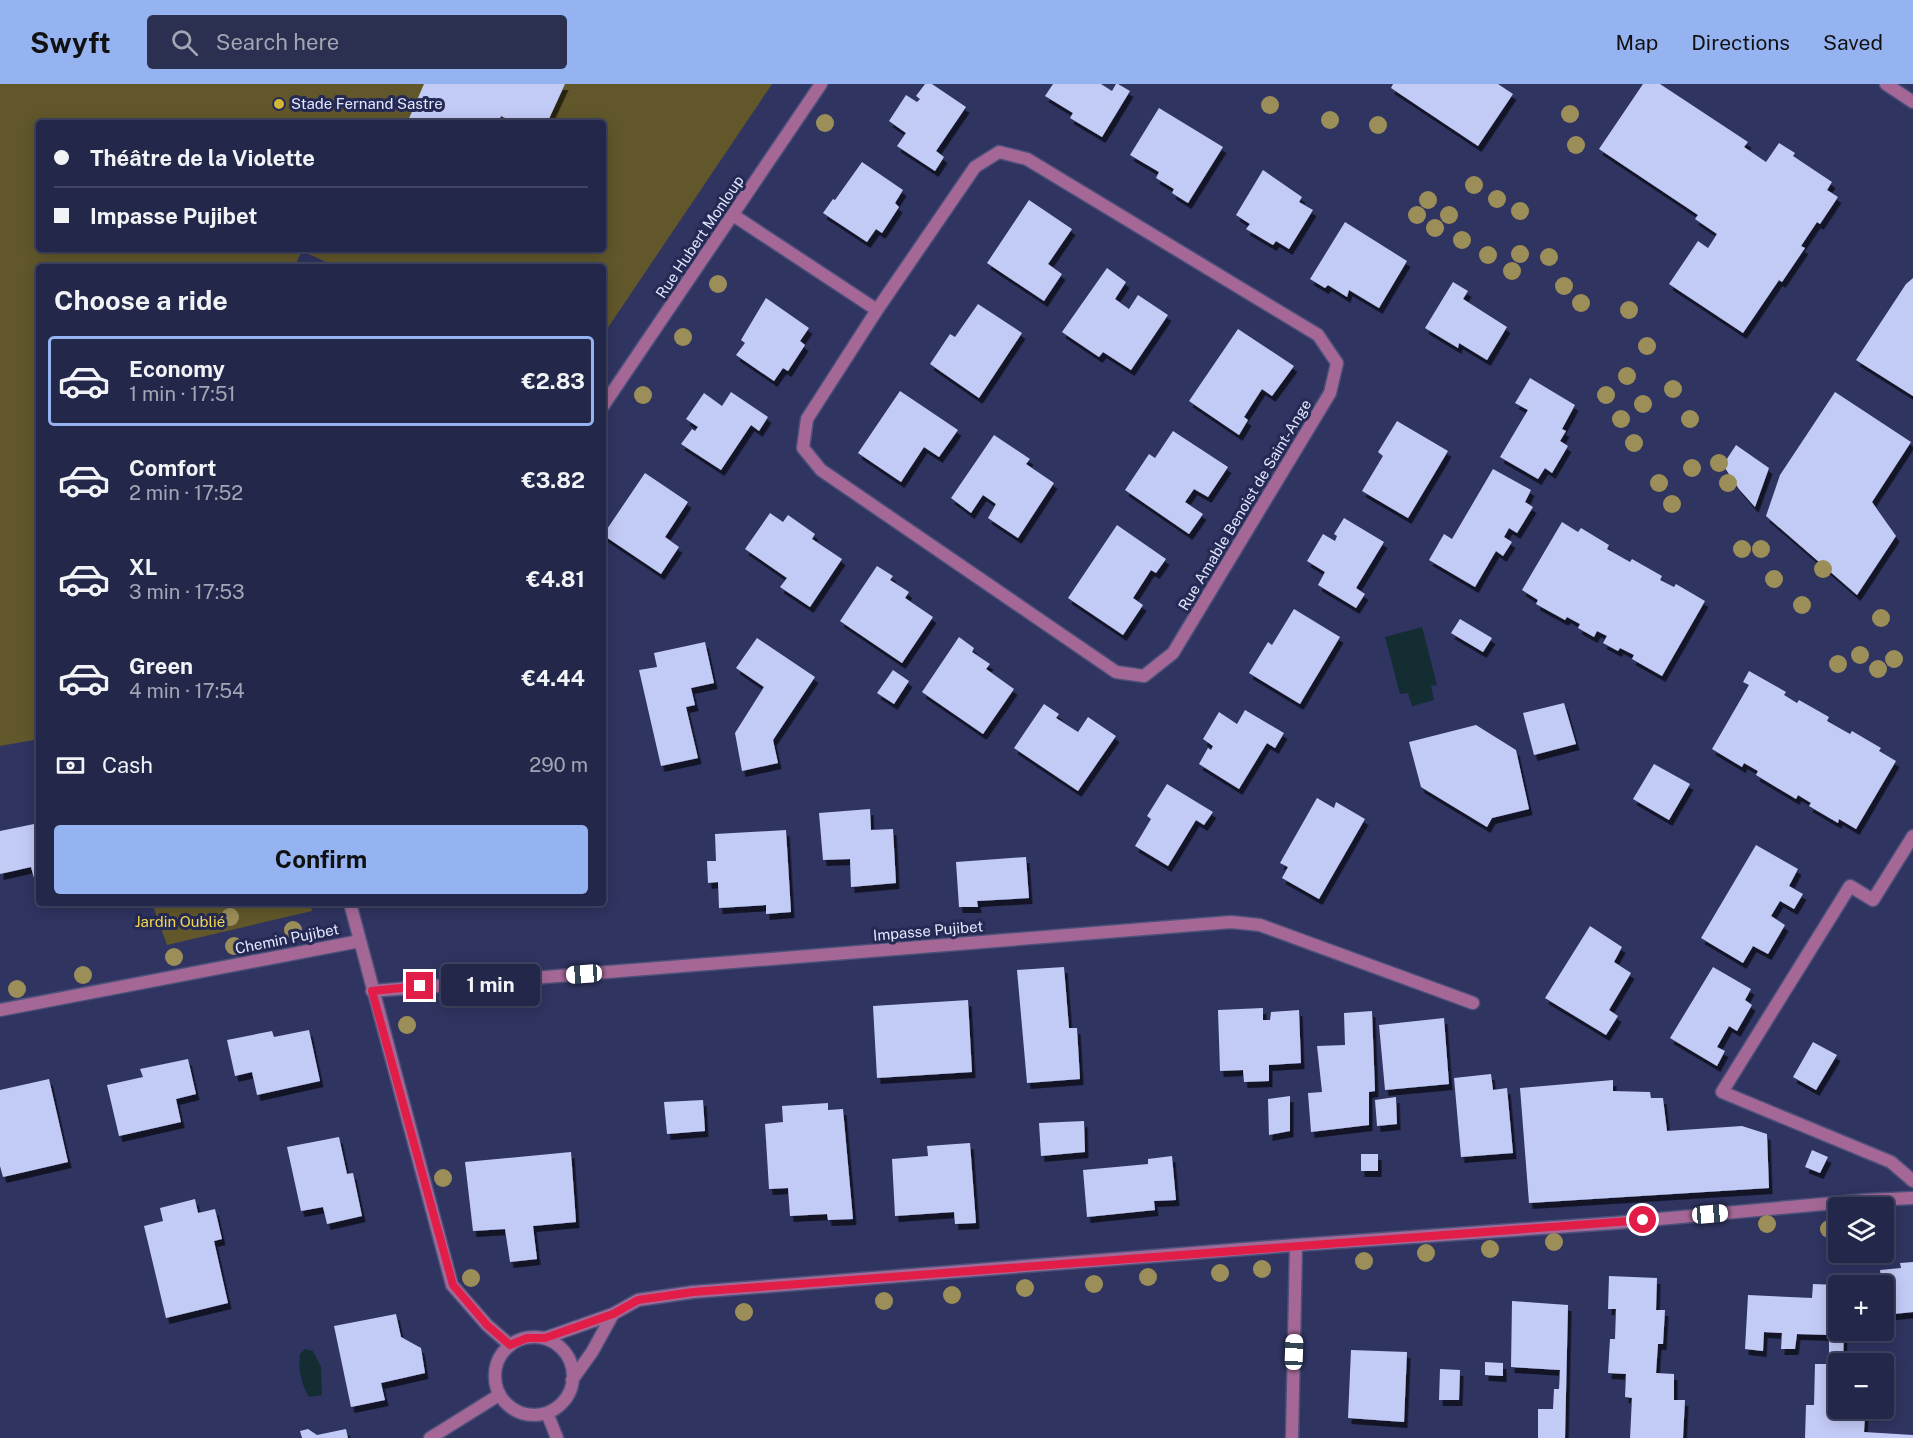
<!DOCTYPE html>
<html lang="en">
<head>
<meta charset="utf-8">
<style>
  :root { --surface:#232749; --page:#2b2f50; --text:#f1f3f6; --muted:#a3a5b4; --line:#404461; --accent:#95b2f1 }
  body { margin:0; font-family:"Public Sans",sans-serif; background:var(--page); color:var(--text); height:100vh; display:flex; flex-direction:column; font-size:22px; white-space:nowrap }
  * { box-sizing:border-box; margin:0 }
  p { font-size:20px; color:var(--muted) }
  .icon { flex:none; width:33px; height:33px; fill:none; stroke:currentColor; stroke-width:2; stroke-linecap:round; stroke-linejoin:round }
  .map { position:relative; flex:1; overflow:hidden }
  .side { position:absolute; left:36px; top:180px; width:570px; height:642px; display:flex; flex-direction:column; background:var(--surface); border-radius:6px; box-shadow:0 3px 15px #0003,0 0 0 2px var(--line) }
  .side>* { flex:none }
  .top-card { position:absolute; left:36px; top:36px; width:570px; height:132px; border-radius:6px; box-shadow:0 3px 15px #0003,0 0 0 2px var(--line); display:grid; align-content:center; height:132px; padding:0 18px; background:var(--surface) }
  .buttons { position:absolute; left:1828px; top:1113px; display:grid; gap:12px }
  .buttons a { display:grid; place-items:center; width:66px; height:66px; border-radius:6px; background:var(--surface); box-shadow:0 3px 15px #0003,0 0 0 2px var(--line); font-size:30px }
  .end { position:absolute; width:27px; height:27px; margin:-14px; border:8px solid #e11d48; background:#fff; box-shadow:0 0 0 3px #fff }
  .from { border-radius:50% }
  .bubble { position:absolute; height:42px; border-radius:6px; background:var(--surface); box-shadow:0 3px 15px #0003,0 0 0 2px var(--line); font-size:20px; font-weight:700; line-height:42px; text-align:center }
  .car { position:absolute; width:18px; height:36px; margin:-18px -9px; border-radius:8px; box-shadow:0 0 4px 2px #0007; background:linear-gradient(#fff 24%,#345 0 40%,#fff 0 76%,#345 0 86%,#fff 0) }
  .top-card b { display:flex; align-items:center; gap:21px; height:57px; font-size:22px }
  .top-card b+b { border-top:2px solid var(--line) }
  .top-card i { width:15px; height:15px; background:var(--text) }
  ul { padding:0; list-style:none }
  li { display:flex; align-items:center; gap:18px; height:90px; margin:0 12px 9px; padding:0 6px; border:3px solid transparent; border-radius:6px }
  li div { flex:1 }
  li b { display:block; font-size:22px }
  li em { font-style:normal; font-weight:700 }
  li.selected { border-color:var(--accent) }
  li>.icon { width:54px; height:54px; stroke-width:1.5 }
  h2 { padding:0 18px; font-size:27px; line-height:72px }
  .pay { display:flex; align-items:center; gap:15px; height:66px; padding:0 18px; font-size:22px }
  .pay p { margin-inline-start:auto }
  .primary-button { display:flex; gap:12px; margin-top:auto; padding:12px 18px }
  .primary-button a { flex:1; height:69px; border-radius:6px; background:var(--accent); color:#111; font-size:24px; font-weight:700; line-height:69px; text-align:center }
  header { display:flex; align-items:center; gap:36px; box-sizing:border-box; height:84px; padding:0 30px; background:var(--accent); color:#111 }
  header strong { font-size:28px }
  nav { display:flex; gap:33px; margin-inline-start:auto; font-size:21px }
  .search { width:420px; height:54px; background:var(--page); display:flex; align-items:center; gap:15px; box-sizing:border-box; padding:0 21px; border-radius:6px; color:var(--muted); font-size:22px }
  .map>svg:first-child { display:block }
  .green { fill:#61572b; fill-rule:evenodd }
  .water { fill:#142d33 }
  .building { fill:#c2caf6; filter:url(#shadow) }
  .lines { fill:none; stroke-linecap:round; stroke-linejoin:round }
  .lane-casing { stroke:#4c517a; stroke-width:15 }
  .street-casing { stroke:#4c517a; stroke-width:15 }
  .lane { stroke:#a56896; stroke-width:12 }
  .street { stroke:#a56896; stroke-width:12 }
  .tree { fill:#9c8e58 }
  .route { stroke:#e11d48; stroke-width:8 }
  .poi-dot { fill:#d2b736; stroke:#252a55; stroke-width:2 }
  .labels { text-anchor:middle; stroke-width:6; stroke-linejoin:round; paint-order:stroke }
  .poi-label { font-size:15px; fill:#e2e7fe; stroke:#252a55; text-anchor:start }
  .street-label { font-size:15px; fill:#e2e7fe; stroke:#252a55 }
  .park-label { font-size:15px; fill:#f6d851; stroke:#252a55 }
</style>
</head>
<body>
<header>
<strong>Swyft</strong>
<div class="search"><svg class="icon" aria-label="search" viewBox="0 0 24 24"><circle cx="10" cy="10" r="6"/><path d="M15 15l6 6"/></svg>Search here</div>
<nav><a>Map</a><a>Directions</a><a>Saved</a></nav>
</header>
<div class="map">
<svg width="1913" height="1354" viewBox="0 0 1913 1354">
  <defs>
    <filter id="shadow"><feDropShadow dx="3.5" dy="6" stdDeviation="0" flood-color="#0009"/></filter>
  </defs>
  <rect width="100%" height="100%" fill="#2f3461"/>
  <path class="green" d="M0,0h772l-169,251v-68h-266l-35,-16 -8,16h-255v472l-39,7zM39,39h564v126h-564z
    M152,819h158l2,8 -145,34z"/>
  <path class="water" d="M1422,543l15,58 -6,1 3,14 -22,6 -4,-13 -8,1 -15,-57z
    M305,1265l8,2 8,16 1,28 -13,2c-8,-15 -11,-27 -9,-43z"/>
  <path class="building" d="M424,0h141l-18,39h-31l-15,-7 -3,7h-91z
    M925,0h7l34,23 -30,44 8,6 -9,14 -38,-25 9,-13 -17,-12 17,-26 11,7 3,-3 -4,-3z
    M1053,0h48l11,7 4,-7h2l12,7 -28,46 -32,-19 3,-5 -28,-17z
    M1393,0h105l15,10 -35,52 -87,-58z
    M1643,0h17l88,58 -4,5 22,15 13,-19 16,10 -2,3 39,26 -5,8 11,7 -18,27 -3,-2 -16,24 4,2 -23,34 -3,-2 -36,53 -74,-49 29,-43 10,7 9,-14 -22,-15 3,-4 -99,-66z
    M1159,24l64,39 -35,56 -16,-10 2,-4 -18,-11 3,-6 -29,-17z
    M862,78l41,28 -8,13 4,4 -17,26 -6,-4 -9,13 -44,-29 10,-14 2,1z
    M1263,86l39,27 -3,5 14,8 -24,39 -13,-8 -3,4 -27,-16 4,-5 -14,-9z
    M1029,116l43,29 -24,35 14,10 -18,27 -57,-38z
    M1345,138l62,39 -28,47 -30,-18 -2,7 -19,-12 -3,3 -15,-9z
    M1107,184l19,14 -11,17 14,10 9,-14 30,20 -37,55 -28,-18 -4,5 -37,-25z
    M1913,194v118l-57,-36 50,-76z
    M1453,198l15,9 -5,8 44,28 -20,33 -28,-17 -1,5 -33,-20z
    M766,214l43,30 -9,13 5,4 -17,26 -5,-3 -9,13 -38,-26 9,-12 -4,-3z
    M978,220l44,29 -43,65 -49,-34 20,-30 5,3z
    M1238,245l56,37 -22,30 -10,-7 -18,28 4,3 -9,15 -50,-34z
    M1530,294l45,27 -13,24 4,2 -6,10 8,5 -16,27 -7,-5 -7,11 -38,-22 28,-47 -13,-7z
    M900,307l58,39 -19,27 -15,-10 -23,35 -43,-29z
    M731,308l37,25 -9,14 -8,-6 -30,45 -40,-26 11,-15 3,2 3,-4 -12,-8 18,-26 18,13z
    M1835,308l76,50 -39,60 24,34 -39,59 -91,-79 14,-41z
    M1397,337l51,30 -40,67 -46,-27 21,-35 -5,-4z
    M1173,347l55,36 -20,30 -14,-8 -9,13 18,12 -14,20 -64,-44 24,-36 6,4z
    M994,351l36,24 -4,5 28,19 -36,55 -30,-20 8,-14 -13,-9 -12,18 -20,-15z
    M1736,361l33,23 -14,39 -16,-18 -16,-24z
    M1493,385l38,21 -6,12 8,5 -16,26 -8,-5 -5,9 8,5 -9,14 -7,-5 -21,36 -46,-27 15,-26 8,5z
    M645,389l43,29 -23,35 14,10 -18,27 -58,-39z
    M770,429l13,9 5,-7 27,19 -3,5 30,20 -32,48 -30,-20 7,-9 -42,-29z
    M1344,434l40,24 -28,46 9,6 -9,14 -38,-23 7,-13 -18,-11 16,-27 12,7 2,-5 -3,-2z
    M1562,438l16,10 3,-4 28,17 -2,4 23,13 2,-3 30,17 -2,4 14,7 2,-3 29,17 -43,75 -30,-17 2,-4 -14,-7 -2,3 -15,-8 4,-7 -10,-5 -3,6 -16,-9 2,-4 -13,-7 -2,3 -29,-16 2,-4 -16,-10z
    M1117,441l49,34 -10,14 -5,-3 -18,28 10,7 -20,30 -55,-37z
    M877,482l16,10 -3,4 19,12 -4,6 28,19 -31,46 -62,-42z
    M1294,525l46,28 -40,67 -51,-31 19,-31 4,3z
    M1460,535l32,19 -9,14 -32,-19z
    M959,553l15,11 -2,4 18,12 -4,5 28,20 -31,45 -61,-42z
    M757,554l58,39 -42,63 5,23 -36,8 -7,-38 29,-46 -28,-19z
    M705,558l9,41 -23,5 4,17 -9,2 12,51 -37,8 -22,-96 18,-3 -3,-14z
    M893,586l16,11 -15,23 -17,-11z
    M1749,587l37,21 -2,3 13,8 2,-3 30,17 -2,4 23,13 2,-3 29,17 -2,3 17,10 -40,68 -17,-10 -1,4 -29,-17 2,-3 -13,-8 -2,4 -40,-24 2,-4 -14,-8 -2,4 -30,-18 37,-64 -6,-3z
    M1564,619l12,41 -42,11 -11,-42z
    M1044,620l15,10 -3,4 22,14 10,-15 28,19 -38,55 -64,-43z
    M1245,626l39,23 -9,15 -8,-5 -28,46 -40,-25 9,-16 3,2 2,-4 -10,-7 16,-27 18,12z
    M1476,641l40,25 13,59 -37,9 -5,9 -66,-40 -12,-45z
    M1654,680l36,20 -21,36 -36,-21z
    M1167,700l46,28 -9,13 -8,-5 -28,46 -33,-20 16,-27 -4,-3z
    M1317,714l17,10 2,-6 29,17 -46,80 -37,-21 6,-11 -8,-4z
    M870,725l1,21 22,-1 3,54 -45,4 -1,-28 -27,1 -4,-47z
    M39,739v66h-2l-6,-22 -31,7v-43z
    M786,746l5,82 -25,2v-9l-47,3 -1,-26 -10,1 -1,-22h9l-1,-27z
    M1756,761l42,24 -9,17 14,8 -9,15 -14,-8 -9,15 14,9 -17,29 -15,-8 -10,17 -42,-25z
    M1026,773l3,41 -52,3 1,6h-19l-3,-45z
    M1590,842l32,21 -8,15 17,11 -22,37 9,6 -12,19 -61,-37z
    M1064,883l5,61h8l3,51 -53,4 -10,-113z
    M1713,883l38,22 -6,11 7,5 -15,26 -8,-5 -12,21 8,4 -8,15 -47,-28z
    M968,916l4,72 -95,6 -4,-72z
    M1263,924v12h7l1,-8 28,-2 2,53 -32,2v16l-25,1 -1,-12 -23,1 -2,-61z
    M1372,927l3,80 -6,1v33l-58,7 -3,-39 14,-1 -5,-46 28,-1 -1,-32z
    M1444,934l5,66 -64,6 -6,-65z
    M309,946l11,51 -63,14 -5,-23 -17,4 -8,-36 45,-9 2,6z
    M1813,958l24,13 -21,35 -23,-13z
    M188,975l8,35 -20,5 5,23 -62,14 -12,-51 36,-8 -3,-8z
    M1491,990l2,16 14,-2 6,65 -52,4 -7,-79z
    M49,995l19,83 -65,15 -3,-11v-76z
    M1613,996v11l37,1 1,6h12l4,33 75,-5 25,8 2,54 -240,15 -9,-115z
    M1290,1012v35l-21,4 -1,-36z
    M1396,1013l1,27 -20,2 -2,-26z
    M703,1016l2,31 -38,3 -3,-32z
    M828,1019v7l15,-1 10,110 -25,1 -1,-6 -37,2 -2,-28 -19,1 -4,-65 18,-2 -1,-16z
    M1084,1037l1,31 -44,4 -2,-33z
    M339,1053l8,37 6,-1 9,43 -35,8 -4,-17 -22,4 -14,-64z
    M970,1059l6,80 -21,1 -1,-12 -59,4 -3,-57 36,-3 -1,-10z
    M1812,1066l16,7 -8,16 -15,-6z
    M571,1068l5,70 -43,4 4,33 -27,3 -5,-33 -32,2 -8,-69z
    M1361,1070h17v17h-17z
    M1172,1072l4,44 -22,1 1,9 -68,7 -4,-47 65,-6v-5z
    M195,1115l3,14 17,-4 7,30 -8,2 14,62 -62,15 -22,-92 19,-5 -3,-13z
    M1913,1178v50l-29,3v-29h-2l-2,-16 21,-2 -1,-5z
    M1609,1192l48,2 -1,32h9l-2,34h-5l-2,29 18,1v26h11l-2,38h-53l2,-40 -7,-1 1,-23 -18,-1 2,-34h5l1,-30h-8z
    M1813,1200l26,1v45h5l-1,34h-4v44h2v6l24,1 -1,17 49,3v3h-108l1,-33h8l1,-41h14v-29l-32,-1 -2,15h-14l1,-16 -18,-1 -1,19 -18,-2 3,-54 64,3z
    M1512,1217l56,4 -3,133h-27v-29h15l1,-20h5l1,-19 -49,-3z
    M396,1230l5,23 20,11 4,25 -44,10 4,17 -34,7 -17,-81z
    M1351,1266l56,2 -3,70 -56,-4z
    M1485,1278l18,1v13l-18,-1z
    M1440,1285l20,1 -1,30h-20z
    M308,1345l9,6 29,-6 2,9h-46l-2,-7z"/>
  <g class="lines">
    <defs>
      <path id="lane" d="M1886,0l27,18
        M1913,752l-40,64 -23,-14 -128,206 169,70 22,19"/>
      <path id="street" d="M733,131l144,95 98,-143 24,-15 28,7 291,176 19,28 -7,30 -157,260 -29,23 -28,-4 -295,-202 -18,-22 4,-29 70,-109
        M603,322l218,-322
        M350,819l102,382 35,40 23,20
        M372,907l859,-69 29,3 213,78
        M0,926l360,-69
        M495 1292a39 39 0 1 1 78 0a39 39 0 1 1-78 0Z
        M545,1254l68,-24 25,-14 55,-8 603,-47 319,-22 252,-23 46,-2
        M572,1296l20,-28 21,-38
        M547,1329l10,25
        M430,1354l69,-43
        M1292,1354l4,-193"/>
    </defs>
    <use href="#lane" class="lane-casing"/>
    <use href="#street" class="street-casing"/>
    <use href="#lane" class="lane"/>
    <use href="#street" class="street"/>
  </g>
  <g class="tree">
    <circle cx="1270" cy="21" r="9"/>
    <circle cx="1570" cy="30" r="9"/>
    <circle cx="1330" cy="36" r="9"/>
    <circle cx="825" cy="39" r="9"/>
    <circle cx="1378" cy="41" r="9"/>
    <circle cx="1576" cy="61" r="9"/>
    <circle cx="1474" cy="101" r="9"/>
    <circle cx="1497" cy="115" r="9"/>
    <circle cx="1428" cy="116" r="9"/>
    <circle cx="1520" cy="127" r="9"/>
    <circle cx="1417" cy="131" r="9"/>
    <circle cx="1449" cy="131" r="9"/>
    <circle cx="1435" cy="144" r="9"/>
    <circle cx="1462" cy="156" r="9"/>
    <circle cx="1520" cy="170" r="9"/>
    <circle cx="1488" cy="171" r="9"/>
    <circle cx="1549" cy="173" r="9"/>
    <circle cx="1512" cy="187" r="9"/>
    <circle cx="718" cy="200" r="9"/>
    <circle cx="1564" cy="202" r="9"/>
    <circle cx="1581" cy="219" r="9"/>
    <circle cx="1629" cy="226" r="9"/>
    <circle cx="683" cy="253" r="9"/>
    <circle cx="1647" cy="262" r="9"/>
    <circle cx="1627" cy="292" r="9"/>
    <circle cx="1673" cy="305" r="9"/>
    <circle cx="643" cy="311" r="9"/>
    <circle cx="1606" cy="311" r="9"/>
    <circle cx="1643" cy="320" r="9"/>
    <circle cx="1621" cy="335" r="9"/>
    <circle cx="1690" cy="335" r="9"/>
    <circle cx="1634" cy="359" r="9"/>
    <circle cx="1719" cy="379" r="9"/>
    <circle cx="1692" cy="384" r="9"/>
    <circle cx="1659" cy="399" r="9"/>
    <circle cx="1728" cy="399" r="9"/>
    <circle cx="1672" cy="420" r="9"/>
    <circle cx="1742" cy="465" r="9"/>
    <circle cx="1761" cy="465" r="9"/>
    <circle cx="1823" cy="485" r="9"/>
    <circle cx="1774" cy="495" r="9"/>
    <circle cx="1802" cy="521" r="9"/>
    <circle cx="1881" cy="534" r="9"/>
    <circle cx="1860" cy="571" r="9"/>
    <circle cx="1894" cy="575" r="9"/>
    <circle cx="1838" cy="580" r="9"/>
    <circle cx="1878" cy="585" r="9"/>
    <circle cx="230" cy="833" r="9"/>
    <circle cx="293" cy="846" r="9"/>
    <circle cx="234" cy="862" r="9"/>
    <circle cx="174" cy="873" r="9"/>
    <circle cx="83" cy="891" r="9"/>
    <circle cx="17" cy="905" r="9"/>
    <circle cx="407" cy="941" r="9"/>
    <circle cx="443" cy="1094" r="9"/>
    <circle cx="1767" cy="1140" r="9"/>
    <circle cx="1829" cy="1145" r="9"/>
    <circle cx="1554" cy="1158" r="9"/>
    <circle cx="1490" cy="1165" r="9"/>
    <circle cx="1426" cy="1169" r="9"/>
    <circle cx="1364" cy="1177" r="9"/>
    <circle cx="1262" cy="1185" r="9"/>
    <circle cx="1220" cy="1189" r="9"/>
    <circle cx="1148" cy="1193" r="9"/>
    <circle cx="471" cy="1194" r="9"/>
    <circle cx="1094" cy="1200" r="9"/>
    <circle cx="1025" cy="1204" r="9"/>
    <circle cx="952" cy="1211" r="9"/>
    <circle cx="884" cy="1217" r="9"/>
    <circle cx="744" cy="1228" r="9"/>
  </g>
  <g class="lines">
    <path class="route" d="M420,902l-48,5 81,294 34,40 23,20 17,-7h18l68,-24 25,-14 55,-8 950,-72"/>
  </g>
  <circle class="poi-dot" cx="279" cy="20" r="6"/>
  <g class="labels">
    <g class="poi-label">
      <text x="291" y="25">Stade Fernand Sastre</text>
    </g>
    <g class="street-label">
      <text transform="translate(700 153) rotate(-56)" y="5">Rue Hubert Monloup</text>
      <text transform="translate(1245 421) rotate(-59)" y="5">Rue Amable Benoist de Saint-Ange</text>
      <text transform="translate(928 847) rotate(-5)" y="5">Impasse Pujibet</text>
      <text transform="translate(287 855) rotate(-11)" y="5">Chemin Pujibet</text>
    </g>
    <g class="park-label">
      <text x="180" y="843">Jardin Oublié</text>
    </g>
  </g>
</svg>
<div class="buttons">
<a><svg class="icon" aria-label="layers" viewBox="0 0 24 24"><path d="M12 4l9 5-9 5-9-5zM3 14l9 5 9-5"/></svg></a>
<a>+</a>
<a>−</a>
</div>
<i class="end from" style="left:1643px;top:1136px"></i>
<i class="end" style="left:420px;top:902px"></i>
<div class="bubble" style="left:441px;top:880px;width:99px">1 min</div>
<i class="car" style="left:584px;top:890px;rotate:266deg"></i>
<i class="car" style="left:1710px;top:1130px;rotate:85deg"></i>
<i class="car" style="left:1294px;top:1268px;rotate:2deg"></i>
<div class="top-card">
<b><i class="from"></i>Théâtre de la Violette</b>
<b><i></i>Impasse Pujibet</b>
</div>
<section class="side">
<h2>Choose a ride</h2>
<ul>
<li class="selected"><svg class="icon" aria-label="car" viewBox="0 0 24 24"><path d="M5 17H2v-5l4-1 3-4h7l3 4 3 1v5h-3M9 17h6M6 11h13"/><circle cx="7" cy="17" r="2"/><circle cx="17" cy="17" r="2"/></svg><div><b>Economy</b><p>1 min · 17:51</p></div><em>€2.83</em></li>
<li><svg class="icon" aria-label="car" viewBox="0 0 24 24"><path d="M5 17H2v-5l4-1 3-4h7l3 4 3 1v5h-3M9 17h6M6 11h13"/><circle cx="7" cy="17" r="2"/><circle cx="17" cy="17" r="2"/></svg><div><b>Comfort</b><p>2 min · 17:52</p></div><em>€3.82</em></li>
<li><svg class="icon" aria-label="car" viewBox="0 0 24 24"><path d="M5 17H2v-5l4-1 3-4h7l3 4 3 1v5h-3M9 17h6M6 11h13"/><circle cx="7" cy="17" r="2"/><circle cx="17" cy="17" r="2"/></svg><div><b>XL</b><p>3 min · 17:53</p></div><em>€4.81</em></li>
<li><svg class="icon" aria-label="car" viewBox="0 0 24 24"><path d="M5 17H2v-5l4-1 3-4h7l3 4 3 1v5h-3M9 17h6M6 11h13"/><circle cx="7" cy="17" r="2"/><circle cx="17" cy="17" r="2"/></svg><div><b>Green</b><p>4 min · 17:54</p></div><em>€4.44</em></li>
</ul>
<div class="pay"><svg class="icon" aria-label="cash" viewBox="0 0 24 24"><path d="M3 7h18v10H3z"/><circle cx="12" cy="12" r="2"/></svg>Cash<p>290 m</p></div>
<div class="primary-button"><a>Confirm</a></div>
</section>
</div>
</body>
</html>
